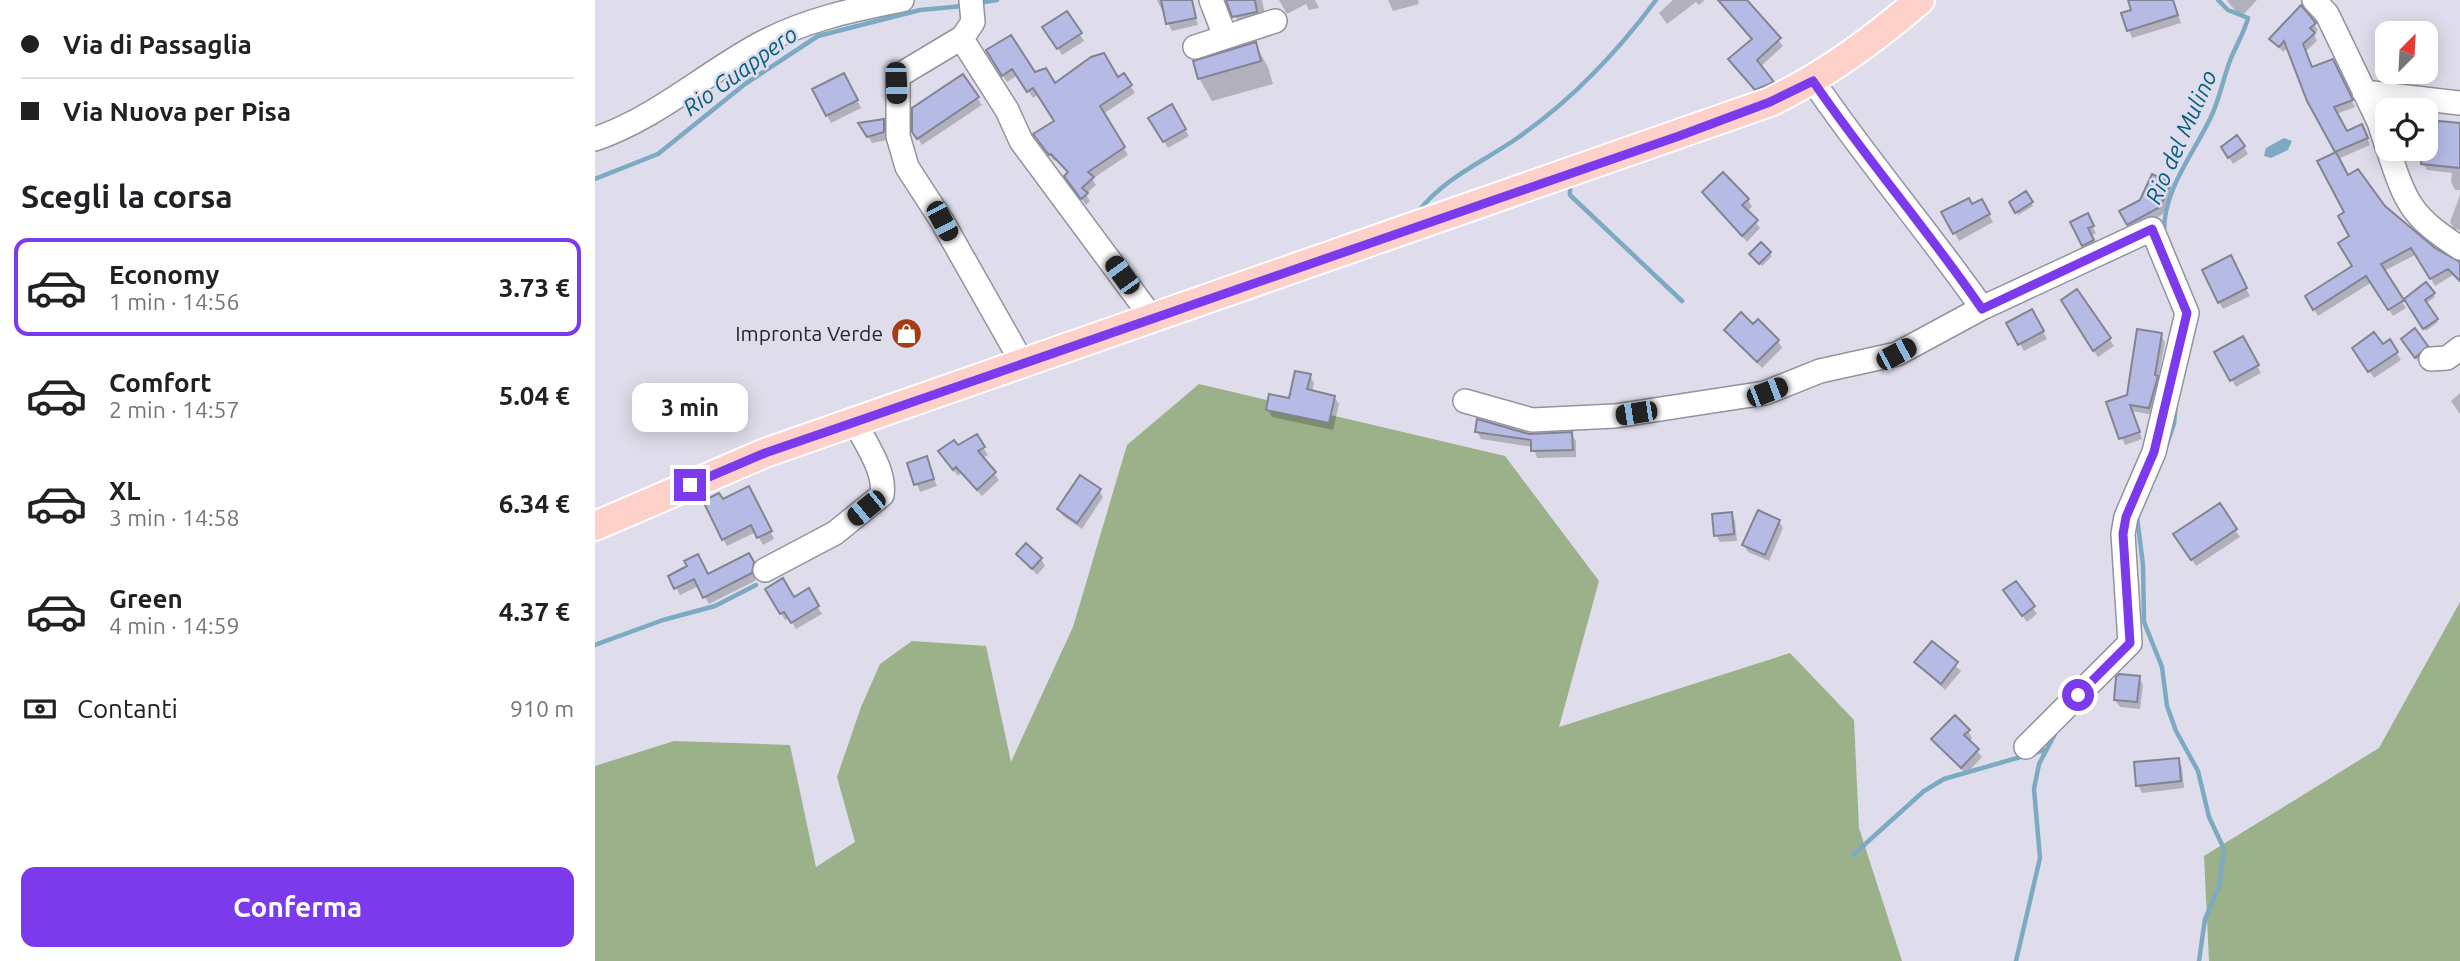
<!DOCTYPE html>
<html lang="it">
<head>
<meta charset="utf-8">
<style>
  :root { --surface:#fff; --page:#f6f6f6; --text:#202124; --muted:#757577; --line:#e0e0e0; --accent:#7c3aed }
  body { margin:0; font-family:Ubuntu,sans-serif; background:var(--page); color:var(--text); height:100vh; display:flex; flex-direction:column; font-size:26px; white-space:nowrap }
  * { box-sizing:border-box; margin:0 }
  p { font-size:23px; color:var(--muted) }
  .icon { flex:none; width:38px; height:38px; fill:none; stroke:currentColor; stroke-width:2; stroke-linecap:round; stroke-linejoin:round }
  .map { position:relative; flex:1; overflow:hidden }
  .drawer { display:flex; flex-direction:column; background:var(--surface); width:595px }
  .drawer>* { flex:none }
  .banner { display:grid; align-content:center; height:154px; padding:0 21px; background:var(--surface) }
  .needle { width:46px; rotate:24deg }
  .buttons { position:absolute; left:1780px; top:21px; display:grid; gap:14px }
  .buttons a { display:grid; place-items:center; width:63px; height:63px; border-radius:14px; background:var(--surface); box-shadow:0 4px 18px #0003; font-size:35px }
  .end { position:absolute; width:32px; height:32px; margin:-16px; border:9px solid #7c3aed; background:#fff; box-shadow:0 0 0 4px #fff }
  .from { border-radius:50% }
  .bubble { position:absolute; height:49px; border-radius:14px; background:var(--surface); box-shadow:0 4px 18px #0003; font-size:23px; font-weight:700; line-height:49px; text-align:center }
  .car { position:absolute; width:21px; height:42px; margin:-21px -10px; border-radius:9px; box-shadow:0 0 5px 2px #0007; background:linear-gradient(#222 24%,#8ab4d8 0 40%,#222 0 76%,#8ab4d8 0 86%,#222 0) }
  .banner b { display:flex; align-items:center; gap:24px; height:66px; font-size:26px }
  .banner b+b { border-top:2px solid var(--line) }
  .banner i { width:18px; height:18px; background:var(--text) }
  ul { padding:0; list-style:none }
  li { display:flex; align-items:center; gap:21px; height:98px; margin:0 14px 10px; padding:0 7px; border:4px solid transparent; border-radius:14px }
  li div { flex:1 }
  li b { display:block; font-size:26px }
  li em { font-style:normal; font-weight:700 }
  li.current { border-color:var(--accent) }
  li>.icon { width:63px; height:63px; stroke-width:1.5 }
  h2 { padding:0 21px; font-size:32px; line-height:84px }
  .pay { display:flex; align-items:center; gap:18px; height:77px; padding:0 21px; font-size:26px }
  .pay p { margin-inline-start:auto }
  .primary-button { display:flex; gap:14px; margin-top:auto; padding:14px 21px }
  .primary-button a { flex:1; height:80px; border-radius:14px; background:var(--accent); color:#fff; font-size:28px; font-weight:700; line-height:80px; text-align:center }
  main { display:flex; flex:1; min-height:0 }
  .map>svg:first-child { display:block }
  .forest { fill:#9ab18a }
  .water { fill:#7caac3 }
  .shadow { fill:#0003 }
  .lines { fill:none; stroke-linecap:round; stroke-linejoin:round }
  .stream { stroke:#7caac3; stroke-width:4.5 }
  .building { fill:#b6bbe6; stroke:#838491; stroke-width:2 }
  .minor-casing { stroke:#93929f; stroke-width:26 }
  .major-casing { stroke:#fff; stroke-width:32 }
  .minor { stroke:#fff; stroke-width:23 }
  .major { stroke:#fed0ca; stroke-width:28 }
  .route { stroke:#7c3aed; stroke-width:9 }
  .labels { text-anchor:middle; stroke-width:5; stroke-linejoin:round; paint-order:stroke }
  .poi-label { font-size:21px; fill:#26252a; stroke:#dfddeb; text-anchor:end }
  .water-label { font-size:23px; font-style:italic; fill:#035e80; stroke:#dfddeb }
</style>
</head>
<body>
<main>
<section class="drawer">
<div class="banner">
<b><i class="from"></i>Via di Passaglia</b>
<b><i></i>Via Nuova per Pisa</b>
</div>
<h2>Scegli la corsa</h2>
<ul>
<li class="current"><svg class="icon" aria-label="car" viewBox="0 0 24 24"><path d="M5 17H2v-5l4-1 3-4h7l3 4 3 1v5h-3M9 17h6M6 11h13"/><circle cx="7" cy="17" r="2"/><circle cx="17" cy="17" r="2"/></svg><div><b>Economy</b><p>1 min · 14:56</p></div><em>3.73 €</em></li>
<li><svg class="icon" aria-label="car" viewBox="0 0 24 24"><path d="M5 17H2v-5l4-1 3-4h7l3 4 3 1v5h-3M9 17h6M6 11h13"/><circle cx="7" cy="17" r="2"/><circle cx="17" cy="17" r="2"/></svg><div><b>Comfort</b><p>2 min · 14:57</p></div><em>5.04 €</em></li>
<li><svg class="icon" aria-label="car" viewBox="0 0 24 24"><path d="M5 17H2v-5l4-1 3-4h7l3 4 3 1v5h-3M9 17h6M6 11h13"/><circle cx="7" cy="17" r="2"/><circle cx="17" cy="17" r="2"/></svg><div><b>XL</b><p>3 min · 14:58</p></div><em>6.34 €</em></li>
<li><svg class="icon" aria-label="car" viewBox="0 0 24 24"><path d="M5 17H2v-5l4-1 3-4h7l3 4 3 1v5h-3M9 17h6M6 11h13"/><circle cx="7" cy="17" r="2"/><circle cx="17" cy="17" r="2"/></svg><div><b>Green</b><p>4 min · 14:59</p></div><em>4.37 €</em></li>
</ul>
<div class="pay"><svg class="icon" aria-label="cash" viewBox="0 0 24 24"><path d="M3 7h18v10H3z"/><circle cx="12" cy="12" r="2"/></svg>Contanti<p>910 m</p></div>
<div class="primary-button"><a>Conferma</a></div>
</section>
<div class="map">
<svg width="1865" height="961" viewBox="0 0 1865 961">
  <rect width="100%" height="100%" fill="#dfddeb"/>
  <path class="forest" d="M604,384l306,72 94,125 -40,146 231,-74 64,67 5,108 43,133h-1307v-195l79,-25 116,4 26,122 39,-25 -18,-65 24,-70 19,-43 32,-23 74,5 25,116 62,-135 54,-182z
    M1865,602v359h-251l-5,-105 175,-108z"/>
  <path class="water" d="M1689,138l8,3 -4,9 -17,8 -7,-2 2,-8z"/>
  <path class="shadow" d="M562,0h33l8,25 -26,6z
    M632,0h35l7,34 -22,5z
    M684,0h36l4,8 -10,2 -3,-6 -19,10z
    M793,0h30l1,4 -26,7z
    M1078,0h32l-6,5 -3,-3 -29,22 -8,-11z
    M1132,0h18l38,46 -23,21 16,21 -16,7 -26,-29 19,-26 -27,-30 -3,-6z
    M1540,0h38l8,23 -49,15 -9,-24 10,-3z
    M1662,0l-16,17 -14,-16 1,-1z
    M472,13l17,28 -22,14 -17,-28z
    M1719,24l4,6 -4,4 3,7 -11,10 7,18 23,-1 19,39 -19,7 11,19h18l5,12 -32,14 9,18 87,72 26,14v19l-7,-7 -18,11 -18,-32 -33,17 22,37 -13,8 -21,-34 -54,34 -11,-19 47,-31 -8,-53 -26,-51 17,-9 -29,-53 -20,-53 -5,5 -11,-13z
    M660,44l13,23 5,17 -61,17 -13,-23z
    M393,51l66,35 64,-6 6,-4 11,17 -32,21 25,41 -36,24 4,6 -10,9 4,7 -4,4 -16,-22 -1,-9 -13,-14 -2,1 -15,-20 17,-19 -18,-28 -5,4 -15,-23 -11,7z
    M1797,72h14l4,6 -10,6z
    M367,76l20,29 -60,40 -8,-13z
    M253,82l13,26 -30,15 -17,-33z
    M576,106l18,30 -21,12 -18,-29z
    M288,121l4,7v12l-15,3 -11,-18z
    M1865,125v65h-5l-4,-8 1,-9 -25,-3 -4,-7v-11l-16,-3h18z
    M1628,147h21l4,7 -15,10z
    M1575,185l4,7 -11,22 -31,18 -11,-20z
    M1109,192l44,8 4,7 -5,4 13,17 -13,14z
    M1431,194l7,12 -15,9 -7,-12z
    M1865,195v35l-6,-1 -4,-7z
    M1387,201l11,21 -34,19 -15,-28z
    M1492,215l9,18 -5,3 6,12 -9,4 -16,-29z
    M1166,244l11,12 -10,10 -9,-8z
    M1639,265l16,31 -27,13 -4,-7z
    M1831,285l9,12 -10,7 13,18 -12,9 -19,-32z
    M1482,291l37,55 -16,11 -20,-29z
    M1437,312l15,27 -23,12 -15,-27z
    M1158,327l25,14 4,7 -20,20 -36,-38z
    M1565,334l5,8 -7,38 3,4 -8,31 -21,-4 10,28 -17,6 -16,-42 19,-7z
    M1647,339l19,34 -25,14 -20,-34z
    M1795,342l11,18 -27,18 -16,-23z
    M1812,347h20l4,6 -11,11z
    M715,376l4,7 -2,9 22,5 5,7 -6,26 -61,-13 -4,-8 22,-9z
    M1865,393v21l-9,-13z
    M882,431l51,4 43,-1 5,7v16l-39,1 -4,-11 -52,-8z
    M381,437l12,18 -6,3 17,22 -17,16 -21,-23 -3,3 -18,-24 18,-4z
    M331,458l11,28 -17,6 -11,-28z
    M504,490l4,7 -21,32 -19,-13 -4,-7z
    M158,496l21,43 -11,6 -7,-13 -29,14 -4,-7 -1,-38z
    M1624,506l21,31 -44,29 -16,-25z
    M1136,514l4,7 2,20 -17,1 -4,-7z
    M1184,521l4,7 -14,33 -21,-9 -4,-7z
    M424,554l22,5 4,7 -8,9z
    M154,555l8,16 -2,10 -46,23 -10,-18 -19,9 -10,-18 38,-1z
    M1421,583l21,31 -10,8 -17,-24z
    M172,589l26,11 15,-9 14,23 -26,15 -6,-11 -5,2z
    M1337,643l29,28 -16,19 -29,-28z
    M1544,677l4,8 -3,24 -20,-2 -5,-7z
    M1373,731l4,7 -3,4 13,15 -16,17 -33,-35z
    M1583,760l4,7 2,21 -42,5 -4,-8z"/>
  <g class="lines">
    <path class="stream" d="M384,3l18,-3
      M0,179l63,-25 87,-70 73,-48 102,-26 43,-4
      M975,187v8l112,106
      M823,212c26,-34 63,-49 98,-73 55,-38 100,-85 140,-139
      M1569,233c-1,-42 28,-77 46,-114 10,-20 13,-41 21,-61 6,-14 13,-25 17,-40l-20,-8 -10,-10
      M1569,452l10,-28 2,-21
      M1542,517l6,48 1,57 18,45 5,39 9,25 22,40 11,46 15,32 -5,38 -14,32 -6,42
      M0,645l68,-25 52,-14 41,-21
      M1258,855l71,-64 20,-12 101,-29
      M1421,961l24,-103 -6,-69 5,-25 17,-32"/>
  </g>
  <path class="building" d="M566,0h31l4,18 -30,6z
    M631,0h29l2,12 -25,5z
    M1123,0h29l34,38 -24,22 17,22 -19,8 -27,-31 24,-20z
    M1533,0h45l5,15 -51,16 -6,-18 10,-3z
    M1706,5l15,18 -6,5 5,5 -12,11 9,23 21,-8 20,41 -19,7 13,24 15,-7 6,14 -33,14 -28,-51 -23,-60 -5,6 -10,-8z
    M472,11l15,22 -25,16 -15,-22z
    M416,35l24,37 11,-4 9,15 36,-26 13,-4 14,24 6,-4 8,12 -32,21 25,41 -37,25 6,5 -12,11 6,5 -7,6 -17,-23 4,-4 -17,-18 -2,1 -16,-21 21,-13 -21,-33 -6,4 -15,-23 -10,7 -16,-26z
    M661,42l5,19 -63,18 -5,-18z
    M249,73l14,27 -32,16 -14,-27z
    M368,74l16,23 -62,42 -5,-7v-24z
    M577,104l14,25 -23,13 -15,-24z
    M289,119v13l-17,5 -9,-14z
    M1844,121l21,2v45l-39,-4 1,-15h3v-20z
    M1642,135l8,11 -17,12 -7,-11z
    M1741,152l12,23 10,-6 27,37 50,42 25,14v19l-12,-12 -18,10 -19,-31 -30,16 23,36 -16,10 -22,-34 -53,34 -8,-14 47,-30 -14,-23 11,-7 -11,-20 6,-4 -27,-51z
    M1128,172l26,27 -7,6 16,15 -16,16 -40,-44z
    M1557,174l19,9 -11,24 -33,18 -8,-14 21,-11z
    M1431,191l7,11 -18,11 -6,-11z
    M1374,198l3,6 10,-5 8,15 -37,20 -12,-22z
    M1493,213l6,13 -6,2 6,12 -12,6 -12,-24z
    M1166,242l10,10 -12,12 -10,-10z
    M1636,255l16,33 -29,15 -16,-33z
    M1831,282l9,11 -10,7 13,19 -15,10 -19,-30z
    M1482,289l34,49 -18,13 -32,-51z
    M1437,309l12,22 -26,14 -12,-22z
    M1146,312l12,12 5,-5 21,21 -22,22 -33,-32z
    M1820,328l13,18 -13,12 -14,-19z
    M1542,329l25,4 -7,42 3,1 -9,32 -19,-3 10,27 -21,7 -13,-37 21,-7z
    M1779,332l9,12 7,-5 8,13 -30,20 -16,-24z
    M1648,336l16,29 -29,16 -16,-29z
    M700,371l16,3 -4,15 28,7 -6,27 -63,-13 3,-16 20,4z
    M882,419l52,15 43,-2 1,18 -42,1v-11l-56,-8z
    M382,434l8,13 -7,4 18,21 -19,18 -21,-23 -3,3 -15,-19 16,-11 4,5z
    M332,456l7,23 -20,6 -7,-22z
    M485,475l21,14 -24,34 -20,-14z
    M154,486l23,45 -15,7 -6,-13 -29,15 -19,-39 16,-8 4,6z
    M1625,503l17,26 -46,31 -18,-26z
    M1163,510l22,10 -15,35 -23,-10z
    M1137,512l2,22 -20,2 -2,-22z
    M431,543l16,15 -10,11 -16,-15z
    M154,553l5,9 -2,11 -49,25 -9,-19 -20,10 -6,-13 19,-10 -3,-5 14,-7 10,20z
    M188,578l11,19 15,-9 10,18 -28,17 -7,-11 -4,2 -15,-25z
    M1421,581l19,25 -13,10 -19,-26z
    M1337,641l26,21 -17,22 -27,-22z
    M1524,674l21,2 -3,26 -23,-2 2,-23z
    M1360,715l15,15 -6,5 15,14 -18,19 -30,-29z
    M1584,758l2,23 -45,5 -2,-24z"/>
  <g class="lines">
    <defs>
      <path id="minor" d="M376,0l2,22 -10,15 2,7 42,66 14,31 132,178
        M616,0l14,36
        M1719,0l13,14 52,108 8,25
        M368,37l-65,39v60l9,31 35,54 81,143
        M600,47l80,-26
        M1218,81c53,78 115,150 169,227
        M1769,92l96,11
        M0,139c61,-21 108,-64 163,-94 46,-25 93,-35 144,-45
        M1793,149c18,55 23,67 72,99
        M1836,359l16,-1 13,-10
        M870,401l67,19 83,-4 150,-23 55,-22 77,-17 85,-46 170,-79 35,84 -33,139 -28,65 -3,17 7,109 -104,104
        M170,570l70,-37 47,-38c4,-24 -17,-52 -27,-73"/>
      <path id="major" d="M0,526l170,-73 1005,-351c56,-27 103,-62 150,-102"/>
    </defs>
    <use href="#minor" class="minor-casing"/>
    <use href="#major" class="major-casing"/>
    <use href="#minor" class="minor"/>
    <use href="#major" class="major"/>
  </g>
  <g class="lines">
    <path class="route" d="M95,485l75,-32 90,-31 824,-286 91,-34 43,-21c53,78 115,149 169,228l170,-80 35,84 -33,139 -28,65 -3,17 7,109 -52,52"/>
  </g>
  <defs>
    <symbol id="shop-disc" viewBox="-11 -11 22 22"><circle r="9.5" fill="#a33c17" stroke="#dfddeb"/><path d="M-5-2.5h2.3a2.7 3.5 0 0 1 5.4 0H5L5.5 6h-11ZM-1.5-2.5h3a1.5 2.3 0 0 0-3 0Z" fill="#fff"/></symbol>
  </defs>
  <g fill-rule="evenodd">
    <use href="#shop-disc" x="294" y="316" width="35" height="35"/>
  </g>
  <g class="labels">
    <g class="poi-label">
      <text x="288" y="341">Impronta Verde</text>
    </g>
    <g class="water-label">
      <text transform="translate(145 71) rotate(-36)" y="8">Rio Guappero</text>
      <text transform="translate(1586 137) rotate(-66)" y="8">Rio del Mulino</text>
    </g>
  </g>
</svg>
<div class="buttons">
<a><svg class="needle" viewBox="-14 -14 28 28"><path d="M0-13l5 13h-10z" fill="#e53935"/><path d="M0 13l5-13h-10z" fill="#757577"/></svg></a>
<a><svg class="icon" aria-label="locate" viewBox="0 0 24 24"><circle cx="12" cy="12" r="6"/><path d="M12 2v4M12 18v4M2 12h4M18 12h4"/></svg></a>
</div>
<i class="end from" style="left:1483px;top:695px"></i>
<i class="end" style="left:95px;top:485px"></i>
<div class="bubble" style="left:37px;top:383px;width:116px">3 min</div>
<i class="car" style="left:301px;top:83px;rotate:178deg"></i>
<i class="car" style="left:347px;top:221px;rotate:152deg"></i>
<i class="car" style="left:527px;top:275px;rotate:324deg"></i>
<i class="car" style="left:1301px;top:354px;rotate:62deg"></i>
<i class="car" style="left:1172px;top:392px;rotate:69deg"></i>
<i class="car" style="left:1041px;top:413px;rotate:261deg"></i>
<i class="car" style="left:271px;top:508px;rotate:231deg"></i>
</div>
</main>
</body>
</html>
